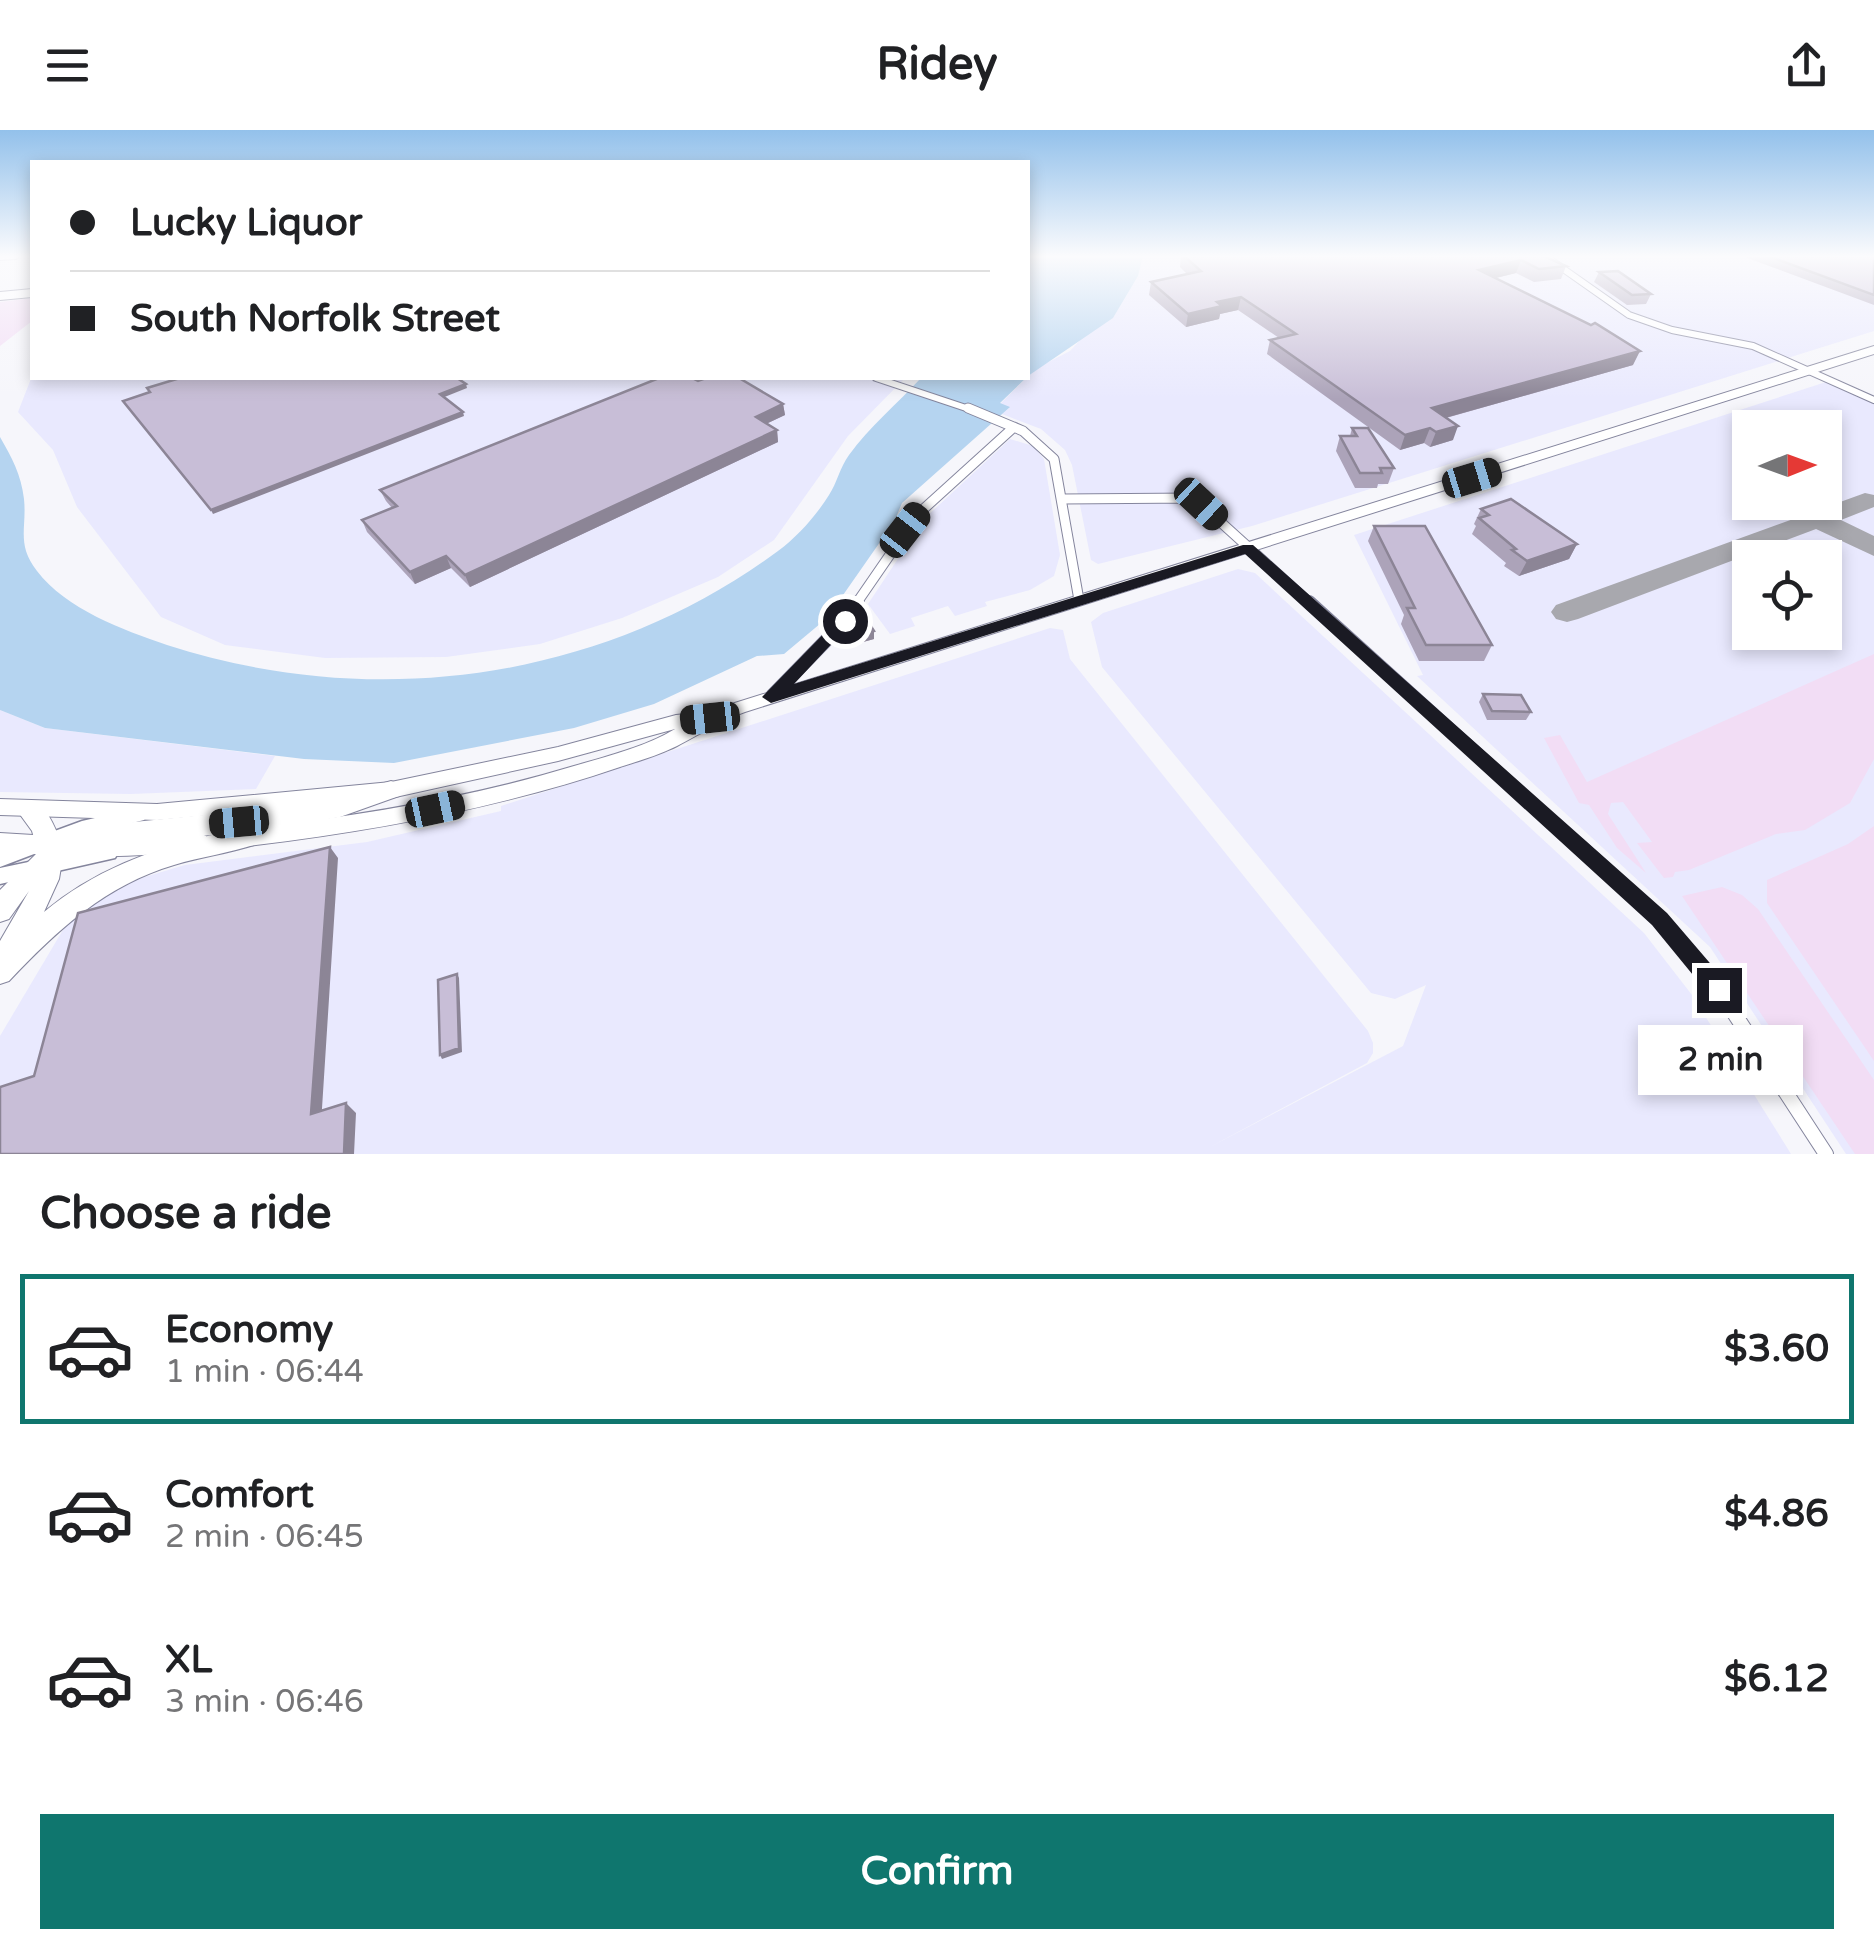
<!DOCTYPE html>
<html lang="en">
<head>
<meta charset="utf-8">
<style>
  :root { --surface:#fff; --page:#f6f6f6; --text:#202124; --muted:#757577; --line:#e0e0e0; --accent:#0f766e }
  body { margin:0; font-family:"Varela Round",sans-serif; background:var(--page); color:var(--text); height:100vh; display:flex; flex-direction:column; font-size:38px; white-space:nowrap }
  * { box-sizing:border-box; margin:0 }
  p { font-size:32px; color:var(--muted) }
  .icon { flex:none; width:55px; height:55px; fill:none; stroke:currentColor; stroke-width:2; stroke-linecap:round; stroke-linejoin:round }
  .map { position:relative; height:1024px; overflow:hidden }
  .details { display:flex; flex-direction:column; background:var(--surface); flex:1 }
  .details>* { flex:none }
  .banner { position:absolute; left:30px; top:30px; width:1000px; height:220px; border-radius:0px; box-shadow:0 5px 15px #0003; display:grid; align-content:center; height:220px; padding:0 40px; background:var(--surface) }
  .needle { width:65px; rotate:89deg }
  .controls { position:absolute; left:1732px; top:280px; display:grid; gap:20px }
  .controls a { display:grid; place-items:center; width:110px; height:110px; border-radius:0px; background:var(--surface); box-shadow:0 5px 15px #0003; font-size:50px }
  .end { position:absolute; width:45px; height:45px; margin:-22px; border:12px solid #1a1a23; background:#fff; box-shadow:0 0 0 5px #fff }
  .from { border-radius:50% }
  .bubble { position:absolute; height:70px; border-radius:0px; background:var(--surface); box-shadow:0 5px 15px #0003; font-size:32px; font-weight:800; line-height:70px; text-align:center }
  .car { position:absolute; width:30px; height:60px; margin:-30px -15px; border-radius:12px; box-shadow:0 0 8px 2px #0007; background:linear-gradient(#222 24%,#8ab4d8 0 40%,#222 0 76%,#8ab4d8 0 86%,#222 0) }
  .banner b { display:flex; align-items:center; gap:35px; height:95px; font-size:38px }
  .banner b+b { border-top:2px solid var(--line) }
  .banner i { width:25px; height:25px; background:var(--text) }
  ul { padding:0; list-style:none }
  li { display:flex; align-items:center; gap:30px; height:150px; margin:0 20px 15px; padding:0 20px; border:5px solid transparent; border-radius:0px }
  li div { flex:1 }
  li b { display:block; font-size:38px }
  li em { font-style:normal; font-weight:800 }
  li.active { border-color:var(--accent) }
  li>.icon { width:90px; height:90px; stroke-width:1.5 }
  h2 { padding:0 40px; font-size:45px; line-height:120px }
  .cta { display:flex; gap:20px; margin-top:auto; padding:20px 40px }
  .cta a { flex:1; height:115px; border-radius:0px; background:var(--accent); color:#fff; font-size:40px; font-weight:800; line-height:115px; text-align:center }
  header { display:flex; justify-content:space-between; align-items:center; height:130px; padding:0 40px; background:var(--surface); font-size:45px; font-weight:800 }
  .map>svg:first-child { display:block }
  .built { fill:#e9e9fe; fill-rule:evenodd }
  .green { fill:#f2ddf5 }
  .water { fill:#b5d4f0 }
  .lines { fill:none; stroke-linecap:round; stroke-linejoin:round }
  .taxiway { fill:#a8a8ae; fill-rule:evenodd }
  .street-far3-casing { stroke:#84859d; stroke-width:8 }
  .street-far2-casing { stroke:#84859d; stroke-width:11 }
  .street-far1-casing { stroke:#84859d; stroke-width:14 }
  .street-casing { stroke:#84859d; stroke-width:16 }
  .secondary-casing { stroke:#84859d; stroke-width:3 }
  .primary-casing { stroke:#84859d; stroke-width:2 }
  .highway-casing { stroke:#84859d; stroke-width:2 }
  .street-far3 { stroke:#fff; stroke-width:6 }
  .street-far2 { stroke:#fff; stroke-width:9 }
  .street-far1 { stroke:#fff; stroke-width:11 }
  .street { stroke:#fff; stroke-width:14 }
  .secondary { fill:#fff; fill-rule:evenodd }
  .primary { fill:#fff; fill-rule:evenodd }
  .highway { fill:#fff; fill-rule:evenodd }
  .wall { fill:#aca3b9 }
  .shaded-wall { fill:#8c8596 }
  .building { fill:#c8bed7; stroke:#8c8596; stroke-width:2.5 }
  .route { fill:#1a1a23 }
</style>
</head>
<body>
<header><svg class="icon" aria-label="menu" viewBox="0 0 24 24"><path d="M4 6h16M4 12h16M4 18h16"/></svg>Ridey<svg class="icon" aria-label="share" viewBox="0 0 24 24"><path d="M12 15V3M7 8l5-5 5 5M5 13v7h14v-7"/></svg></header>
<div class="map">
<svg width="1874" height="1024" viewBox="0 0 1874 1024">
  <rect width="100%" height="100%" fill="#f6f6fb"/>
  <path class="built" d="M1143,126h659l72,25v50l-622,195 -154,38 -7,-4 -19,-95 -7,-15 -24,-21 -39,-15 7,-6 -9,-4 35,-35 35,-18 14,-15 29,-18 25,-42z
    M32,246v2h873l-57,58 -74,104 -56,37 -96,41 -82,26 -94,13 -121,1 -100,-13 -64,-28 -84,-110 -24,-57 -35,-38z
    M1826,252l48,22v750h-28l-136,-207 -293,-271 6,-1 -69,-140zM1750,298h75v74h-75zM1750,428h75v74h-75z
    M1010,309l23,7 11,13 16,96 -6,21 -24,14 -45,12 2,4 -32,10 -7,-10 -37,12 4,8 -25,8 -22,-30 57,-86z
    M1238,439l17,4 389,360 48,62 99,159h-1791v-118l67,-113 26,-21 38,-21 54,-16 182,-23 134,-31v-5l549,-178 13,2 7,29 298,372 5,12v10l-6,10 -159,85 195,-102 23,-61 -31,14 -24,-6 -269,-326 -11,-45 12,-9z
    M0,580l45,18 230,28 -19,33 -125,5 -131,-2z"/>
  <path class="green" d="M32,168v23l-32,25v-44z
    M1874,524v105l-24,44 -45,27 -29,4 -87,36 -14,2 -2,5 -9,1 -27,-35 15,-1 -29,-40 -12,1 -3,11 38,59 -29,-25 -28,-43 -10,-2 -35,-65 16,-3 27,47z
    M1874,696v235l-107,-158v-23l81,-36z
    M1722,757l20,8 16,14 116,171v74h-19l-173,-258z"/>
  <path class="water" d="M1032,126h111l-5,20 -25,42 -85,58v-114z
    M921,248h105l-26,25 10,4 -108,96 -8,19 -67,96 -43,36 -27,2 -103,48 -80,24 -180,35 -90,-4 -259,-31 -45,-18v-273c12,21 21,37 24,62 3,29 -8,45 13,72 29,38 86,59 130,74 206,67 436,36 611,-94 19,-14 38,-35 51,-56 8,-12 11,-28 20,-40 20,-28 49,-52 72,-77z"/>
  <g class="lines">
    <path class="taxiway" d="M1865,363l9,2v12l-33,13 33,16v20l-58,-27 -238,90 -11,3 -11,-3 -5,-7 5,-7z"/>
    <defs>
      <path id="street-far3" d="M1545,126l84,59 43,15 81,16 121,54
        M0,127l15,-1
        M876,248l99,33"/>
      <path id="street-far2" d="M968,278l55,23 31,28 25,141
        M1062,369l132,-1 117,106
        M856,474l62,-90 96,-87"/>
      <path id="street-far1" d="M1309,472l272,246
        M772,566l73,-75 13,-19"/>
      <path id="street" d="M1578,715l81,74 60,71 107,164"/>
      <path id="secondary" d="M138,678l6,2 3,5 -3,5 -60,15 -84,32v-16l82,-30z
        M109,715l6,3 3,5 -3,5 -115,26v-16z"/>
      <path id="primary" d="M1874,216v8l-1129,358c-25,9 -45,22 -68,34 -18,9 -38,15 -57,21 -123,42 -251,65 -380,80l-7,-3 -4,-6 4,-6 7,-3c113,-12 225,-30 334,-63 34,-10 71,-19 101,-37l-117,32 -167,37 -234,22 -157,-5v-16l157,5 234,-22 167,-35 118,-32 30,-3z
        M0,703l100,6 99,-6 7,3 4,6 -4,6c-14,5 -31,5 -47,6 -53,4 -106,3 -159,-3z"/>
      <path id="highway" d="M32,159v8l-32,3v-8z
        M391,651l8,3 4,6 -4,6 -59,21 -82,14 3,6 -4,7c-27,9 -56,13 -83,21 -68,20 -117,65 -165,116l-9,3v-43l29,-50 -20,28 -9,3v-32l38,-38 -6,-21 -16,-22 4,-7c22,-7 33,20 40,38l54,-16 200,-20zM212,705c-61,14 -119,36 -168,77l15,-33 3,-18c46,-24 100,-22 150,-26z"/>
    </defs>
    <use href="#street-far3" class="street-far3-casing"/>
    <use href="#street-far2" class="street-far2-casing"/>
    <use href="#street-far1" class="street-far1-casing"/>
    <use href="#street" class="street-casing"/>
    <use href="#secondary" class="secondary-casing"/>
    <use href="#primary" class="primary-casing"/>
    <use href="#highway" class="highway-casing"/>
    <use href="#street-far3" class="street-far3"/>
    <use href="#street-far2" class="street-far2"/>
    <use href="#street-far1" class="street-far1"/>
    <use href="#street" class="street"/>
    <use href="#secondary" class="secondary"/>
    <use href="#primary" class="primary"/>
    <use href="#highway" class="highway"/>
  </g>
  <path class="wall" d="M1181,126h345l40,10 -5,13 -27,3 -18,-9 -20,5 137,87 -187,53 7,22 -23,7 -6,-4 -24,7 -133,-96 3,-14 9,-2 -41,-28 -18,4 -1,5 -33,8 -37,-32 2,-13 36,-8 -7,-7z
    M1742,126h132v49z
    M1599,142l52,22 -5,10 -19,1 -33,-23z
    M783,274l2,11 -19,9 11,6 1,12 -308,145 -19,-19 -36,16 -48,-52 -5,-12 30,-12 -6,-7 -6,-11z
    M1352,298l42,40 -6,16h-10l-1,4h-22l-19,-37 4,-15h10z
    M1481,379l96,35 -8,15 -50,17 -15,-10 2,-3 -34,-29 4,-8 -2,-2z
    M1374,396l118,119 -8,16h-65l-18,-37 3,-9 -36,-74z
    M845,496l29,13 -22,6 -6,-11z
    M1483,564l48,18 -5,8h-39l-8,-18z"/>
  <path class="shaded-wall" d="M1521,130l-5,13 -41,10 4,-13z
    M1241,167l-3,13 -18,4 -1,5 -33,8 2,-13 29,-12z
    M1640,221l-7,14 -206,58 5,-15z
    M466,254l1,4 -25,10 -2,-4z
    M783,274l2,11 -28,13 -1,-11z
    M463,282l1,4 -251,98 -2,-4z
    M1458,296l-5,14 -23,7 6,-15z
    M1430,298l-6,15 -24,7 5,-15z
    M777,300l1,12 -308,145 -5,-12z
    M1577,414l-8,15 -50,17 8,-15z
    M446,426l5,12 -36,16 -5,-12z
    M874,501v8l-22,6 -1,-8z
    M330,717l8,11 -17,266 -10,-10z
    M457,844l2,4 3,74 -20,7 -2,-4z
    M346,973l10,10 -2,41h-10z"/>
  <path class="building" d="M1184,126h360l22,10 -27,3 -18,-9 -42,10 112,55 4,-2 45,28 -208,57 26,18 -22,6 -6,-4 -25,7 -135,-95 26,-6 -55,-37 -24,5 5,4 -34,8 -37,-32 50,-11z
    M1768,126h106v39z
    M1618,141l33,23 -19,1 -33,-23z
    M180,248h277l9,6 -26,10 23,18 -252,98 -88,-109 27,-9 -3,-4z
    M659,248h33l6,3 8,-3h33l44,26 -27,13 21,13 -312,145 -19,-19 -36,16 -48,-52 35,-14 -17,-16z
    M1352,298h16l26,40h-14l2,5h-22l-20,-37h17z
    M1511,369l66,45 -50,17 -15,-11 4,-1 -37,-31 10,-3 -8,-6z
    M1374,396h51l67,119h-66l-19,-37h8z
    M865,487l9,14 -23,6 -6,-11z
    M1483,564l38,1 10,17 -39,-1z
    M330,717l-19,267 35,-11 -2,51h-344v-67l34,-11 44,-163z
    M457,844l2,74 -19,7 -2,-75z"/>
  <linearGradient id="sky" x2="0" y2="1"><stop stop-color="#93c1eb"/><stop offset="0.47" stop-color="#fbfbfd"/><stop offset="1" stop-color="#fbfbfd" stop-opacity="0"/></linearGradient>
  <rect width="1874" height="269" fill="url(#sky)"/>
  <path class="route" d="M1243,415h10l414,368 60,70 3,7 -3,7h-16l-59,-72 -407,-371 -474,149 -9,-6 78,-80 13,4 -59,63z"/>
</svg>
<div class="controls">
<a><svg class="needle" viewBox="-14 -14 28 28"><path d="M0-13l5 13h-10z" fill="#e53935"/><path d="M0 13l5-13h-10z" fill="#757577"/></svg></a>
<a><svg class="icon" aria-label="locate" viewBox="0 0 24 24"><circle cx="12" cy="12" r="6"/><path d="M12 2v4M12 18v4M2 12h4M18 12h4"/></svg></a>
</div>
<i class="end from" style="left:845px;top:491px"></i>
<i class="end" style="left:1719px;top:860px"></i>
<div class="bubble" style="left:1638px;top:895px;width:165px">2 min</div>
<i class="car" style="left:1472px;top:348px;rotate:73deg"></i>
<i class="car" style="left:1201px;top:374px;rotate:133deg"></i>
<i class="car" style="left:905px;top:400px;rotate:38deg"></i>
<i class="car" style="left:710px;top:588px;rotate:264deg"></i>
<i class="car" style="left:435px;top:679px;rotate:78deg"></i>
<i class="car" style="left:239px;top:692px;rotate:265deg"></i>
<div class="banner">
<b><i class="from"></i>Lucky Liquor</b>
<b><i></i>South Norfolk Street</b>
</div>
</div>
<section class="details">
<h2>Choose a ride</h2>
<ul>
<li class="active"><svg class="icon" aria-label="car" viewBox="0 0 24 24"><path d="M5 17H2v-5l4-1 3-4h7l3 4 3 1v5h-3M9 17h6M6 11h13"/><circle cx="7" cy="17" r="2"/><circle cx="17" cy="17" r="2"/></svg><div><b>Economy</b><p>1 min · 06:44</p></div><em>$3.60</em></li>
<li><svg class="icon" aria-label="car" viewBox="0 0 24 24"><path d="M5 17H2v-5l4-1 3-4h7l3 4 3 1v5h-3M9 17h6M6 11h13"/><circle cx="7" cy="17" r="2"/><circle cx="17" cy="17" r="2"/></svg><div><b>Comfort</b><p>2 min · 06:45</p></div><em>$4.86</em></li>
<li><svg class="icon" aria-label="car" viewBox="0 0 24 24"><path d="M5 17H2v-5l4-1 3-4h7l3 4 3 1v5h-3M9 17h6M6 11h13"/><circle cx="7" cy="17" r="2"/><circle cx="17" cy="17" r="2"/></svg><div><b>XL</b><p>3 min · 06:46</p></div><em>$6.12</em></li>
</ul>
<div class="cta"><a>Confirm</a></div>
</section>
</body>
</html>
